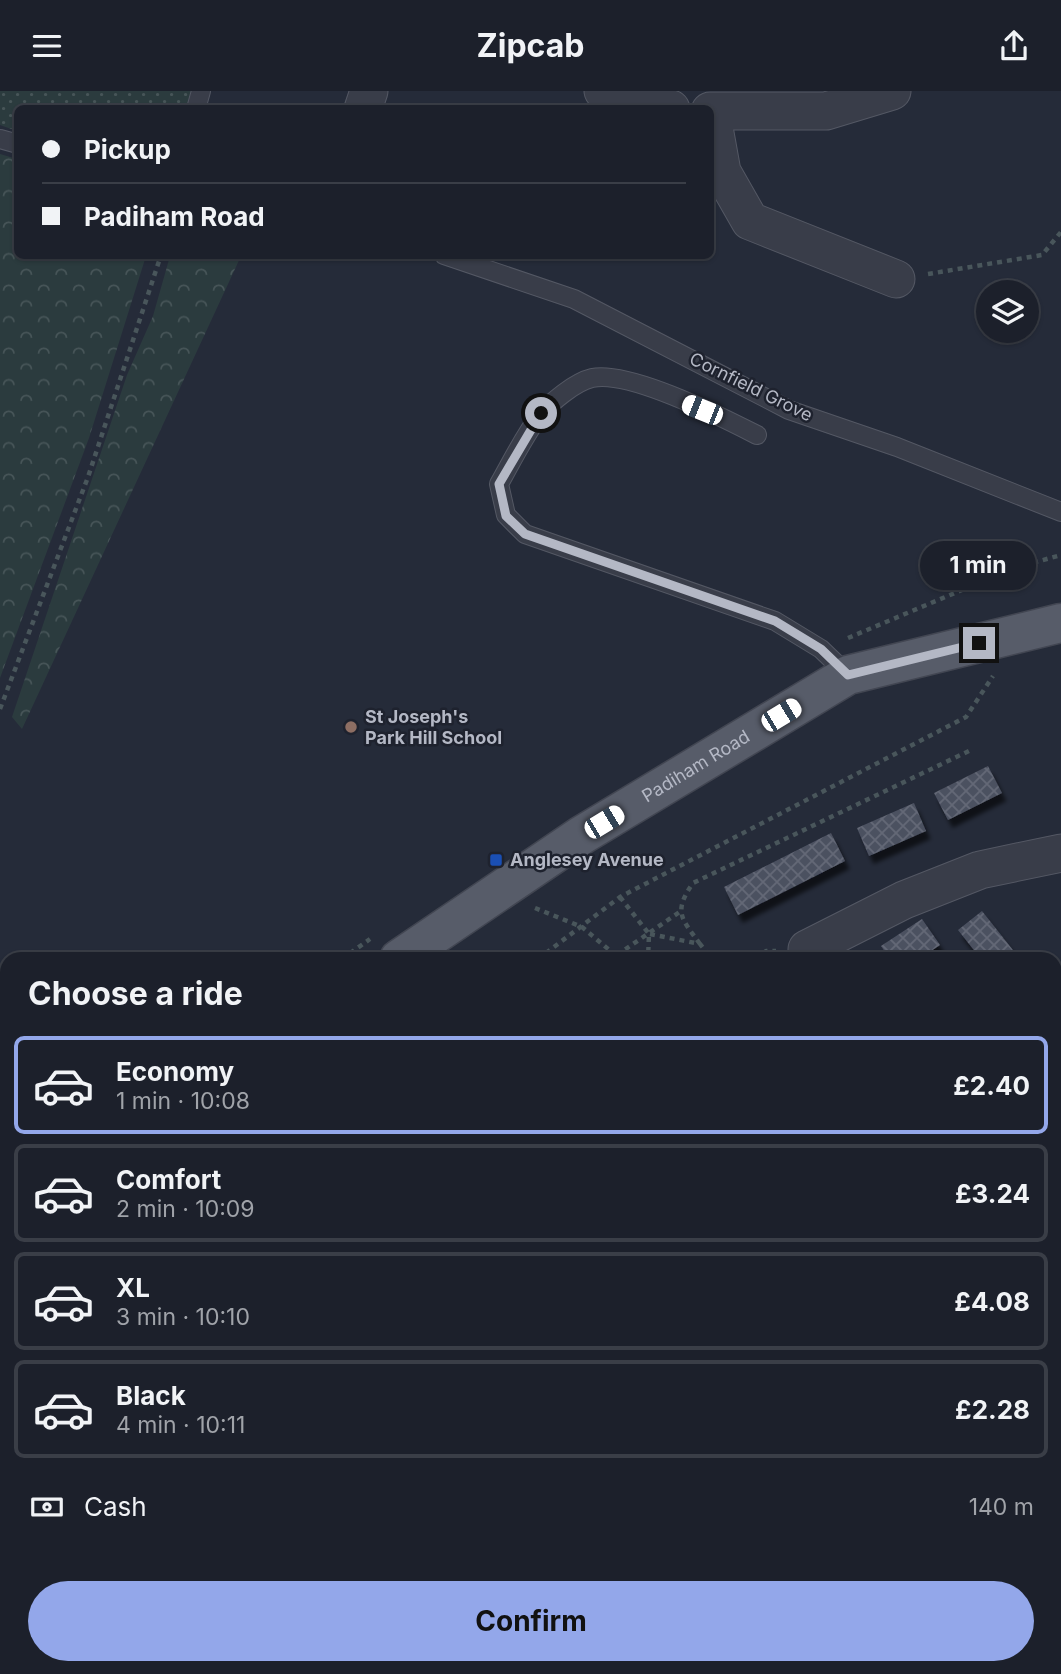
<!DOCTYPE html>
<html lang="en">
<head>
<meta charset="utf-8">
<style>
  :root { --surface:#1c202b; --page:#292d37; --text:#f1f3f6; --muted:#a0a3a9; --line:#3a3e47; --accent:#93a7ea }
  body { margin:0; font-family:Inter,sans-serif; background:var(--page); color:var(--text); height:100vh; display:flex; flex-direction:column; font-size:26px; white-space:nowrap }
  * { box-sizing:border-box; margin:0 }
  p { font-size:23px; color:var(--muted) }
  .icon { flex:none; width:38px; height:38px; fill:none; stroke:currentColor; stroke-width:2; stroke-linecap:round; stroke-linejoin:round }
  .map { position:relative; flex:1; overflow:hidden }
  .side { position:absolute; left:0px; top:861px; width:1062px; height:723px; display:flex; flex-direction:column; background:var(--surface); border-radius:21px 21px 0 0; box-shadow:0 2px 5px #0004,0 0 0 2px var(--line) }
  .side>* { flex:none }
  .guide { position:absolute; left:14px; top:14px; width:700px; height:154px; border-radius:10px; box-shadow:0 2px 5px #0004,0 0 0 2px var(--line); display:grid; align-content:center; height:154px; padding:0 28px; background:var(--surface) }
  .controls { position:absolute; left:976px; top:189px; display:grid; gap:14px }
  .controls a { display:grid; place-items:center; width:63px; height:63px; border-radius:50%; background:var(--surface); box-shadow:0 2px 5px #0004,0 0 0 2px var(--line); font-size:35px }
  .end { position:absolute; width:32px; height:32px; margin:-16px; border:9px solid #b4b8c5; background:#111; box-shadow:0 0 0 4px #111 }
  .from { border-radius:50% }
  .bubble { position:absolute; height:49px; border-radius:24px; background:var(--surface); box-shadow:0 2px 5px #0004,0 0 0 2px var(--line); font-size:23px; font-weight:700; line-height:49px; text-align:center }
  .car { position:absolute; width:21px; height:42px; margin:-21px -10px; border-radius:9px; box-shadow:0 0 5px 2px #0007; background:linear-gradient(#fff 24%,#345 0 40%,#fff 0 76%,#345 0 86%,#fff 0) }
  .guide b { display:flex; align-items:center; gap:24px; height:66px; font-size:26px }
  .guide b+b { border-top:2px solid var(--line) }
  .guide i { width:18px; height:18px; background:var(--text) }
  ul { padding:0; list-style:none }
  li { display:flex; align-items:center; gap:21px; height:98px; margin:0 14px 10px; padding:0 14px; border:4px solid var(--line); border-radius:10px }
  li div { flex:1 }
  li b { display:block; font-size:26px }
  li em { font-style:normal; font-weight:700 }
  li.active { border-color:var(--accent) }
  li>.icon { width:63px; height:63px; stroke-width:1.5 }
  h2 { padding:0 28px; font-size:32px; line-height:84px }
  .pay { display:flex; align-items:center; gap:18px; height:77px; padding:0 28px; font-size:26px }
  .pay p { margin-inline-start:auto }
  .action { display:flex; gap:14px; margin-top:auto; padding:14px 28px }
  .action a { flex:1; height:80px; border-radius:42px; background:var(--accent); color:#111; font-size:28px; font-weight:700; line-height:80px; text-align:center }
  header { display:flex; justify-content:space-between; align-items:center; height:91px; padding:0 28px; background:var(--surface); font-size:32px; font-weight:700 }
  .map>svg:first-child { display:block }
  .grass { fill:url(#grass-dots) }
  .forest { fill:url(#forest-crowns) }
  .building { fill:url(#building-cross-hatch); filter:url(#shadow) }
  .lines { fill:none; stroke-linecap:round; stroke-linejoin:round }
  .lane-casing { stroke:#545864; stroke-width:20 }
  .street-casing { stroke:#545864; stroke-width:39 }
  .primary-casing { stroke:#424652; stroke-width:41 }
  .path { stroke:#49565b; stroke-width:4.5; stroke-dasharray:5 5; stroke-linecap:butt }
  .lane { stroke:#393d49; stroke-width:18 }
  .street { stroke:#393d49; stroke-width:37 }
  .primary { stroke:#575c69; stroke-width:38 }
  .route { stroke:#b4b8c5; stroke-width:9 }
  .education-dot { fill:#8d6e63; stroke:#1e222e; stroke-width:2.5 }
  .transit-dot { fill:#1a4fb4; stroke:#1e222e; stroke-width:2.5 }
  .labels { text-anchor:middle; stroke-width:5; stroke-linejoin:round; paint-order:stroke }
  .street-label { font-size:18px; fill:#b4b8c5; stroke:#1e222e }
  .poi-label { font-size:18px; font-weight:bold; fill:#b4b8c5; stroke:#1e222e; text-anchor:start }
</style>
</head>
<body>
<header><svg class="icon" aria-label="menu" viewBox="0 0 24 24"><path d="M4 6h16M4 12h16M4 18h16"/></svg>Zipcab<svg class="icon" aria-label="share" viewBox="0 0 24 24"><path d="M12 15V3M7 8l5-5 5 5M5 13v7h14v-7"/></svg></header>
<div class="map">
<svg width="1061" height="1583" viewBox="0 0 1061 1583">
  <defs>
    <pattern id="grass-dots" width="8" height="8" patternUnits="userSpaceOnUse" patternTransform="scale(1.75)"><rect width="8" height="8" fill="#2b3b3e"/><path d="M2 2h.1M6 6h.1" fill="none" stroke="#475558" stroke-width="1.8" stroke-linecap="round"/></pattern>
    <pattern id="forest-crowns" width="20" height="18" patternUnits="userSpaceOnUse" patternTransform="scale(1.75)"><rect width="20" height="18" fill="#2b3b3e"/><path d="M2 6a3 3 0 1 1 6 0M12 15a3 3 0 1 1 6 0" fill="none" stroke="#475558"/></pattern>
    <pattern id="building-cross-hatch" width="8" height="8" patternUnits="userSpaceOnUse" patternTransform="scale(1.75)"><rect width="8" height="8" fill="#4c5161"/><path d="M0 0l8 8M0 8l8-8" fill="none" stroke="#636876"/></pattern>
    <filter id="shadow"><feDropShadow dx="4.5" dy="8" stdDeviation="2" flood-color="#0009"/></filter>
  </defs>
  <rect width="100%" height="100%" fill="#252b39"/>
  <path class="grass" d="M0,0h191l-5,17 -168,1 -1,22 -17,-6z
    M1055,1307l6,7v94l-6,-8z"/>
  <path class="forest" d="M0,63l17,5 1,96 128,1 -57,182 -89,240z
    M170,165h71l-219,473 -10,-12 115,-342 26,-59z"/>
  <path class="building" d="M988,675l14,27 -54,27 -14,-27z
    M914,712l12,28 -57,25 -12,-28z
    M831,742l14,28 -107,54 -14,-28z
    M982,820l38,48h-39l-23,-29z
    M922,828l18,26 -21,14h-29l-9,-13z
    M1061,1057v46l-6,4v-46z
    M7,1307v35l-7,5v-35z
    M81,1577h43l-6,6h-30z
    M973,1577h39l1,6h-39z"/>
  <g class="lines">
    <defs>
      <path id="lane" d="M196,18l5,-18
        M0,48l18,5
        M444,164l130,44 215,111 108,37 164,65
        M757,344c-35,-18 -128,-65 -165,-57 -17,4 -41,24 -52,37 -16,21 -28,46 -41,69l7,31 19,19 250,87 46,28 27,26"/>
      <path id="street" d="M603,0l68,18
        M363,18l6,-18
        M710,20h116l66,-20
        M711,20l11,61 28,49 146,58
        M807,858l97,-49 76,-30 81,-17
        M1055,1002l6,-7
        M1055,1176l6,-4
        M1055,1489l6,-6
        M1055,1532l6,7
        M168,1583l1,-6
        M582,1583l1,-6"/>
      <g id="primary">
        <path id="s1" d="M399,868l183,-124 266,-160 213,-52"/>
        <path d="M0,1161l7,-5"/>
      </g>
    </defs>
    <use href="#lane" class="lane-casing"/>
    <use href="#street" class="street-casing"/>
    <use href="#primary" class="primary-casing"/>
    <path class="path" d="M928,183l114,-19 19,-23
      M848,547l166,-70 47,-13
      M0,618l88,-232 73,-222
      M620,806l29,37 -1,25
      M535,817l47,19 38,32
      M650,843l50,10 12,15
      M700,853c-19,-26 -27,-32 -7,-61l278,-133
      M617,864l64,-44
      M342,868l28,-20
      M538,868l82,-62 346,-180 27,-41
      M755,868l11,-8h10
      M0,1267l7,-6
      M1055,1295l6,7
      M1055,1411l6,8
      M0,1419h7"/>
    <use href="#lane" class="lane"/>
    <use href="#street" class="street"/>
    <use href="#primary" class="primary"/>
  </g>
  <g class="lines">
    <path class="route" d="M541,322l-42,71 7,32 19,18 250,87 46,28 27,26 131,-32"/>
  </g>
  <circle class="education-dot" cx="351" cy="636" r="7"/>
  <rect class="transit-dot" x="489" y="762" width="14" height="14" rx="3.5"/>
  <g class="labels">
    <g class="street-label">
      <text transform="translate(751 296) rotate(26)" y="6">Cornfield Grove</text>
      <text dy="6" stroke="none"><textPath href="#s1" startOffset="354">Padiham Road</textPath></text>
    </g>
    <g class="poi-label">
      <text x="365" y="632">St Joseph's<tspan x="365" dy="21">Park Hill School</tspan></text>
      <text x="510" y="775">Anglesey Avenue</text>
    </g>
  </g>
</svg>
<div class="controls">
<a><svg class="icon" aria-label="layers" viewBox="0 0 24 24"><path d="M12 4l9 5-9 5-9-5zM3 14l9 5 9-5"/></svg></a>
</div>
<i class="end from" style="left:541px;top:322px"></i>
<i class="end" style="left:979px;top:552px"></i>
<div class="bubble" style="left:920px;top:450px;width:116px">1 min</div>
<i class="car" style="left:702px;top:319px;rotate:292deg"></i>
<i class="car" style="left:781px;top:624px;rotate:59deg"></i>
<i class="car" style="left:604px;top:731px;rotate:59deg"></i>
<div class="guide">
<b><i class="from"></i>Pickup</b>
<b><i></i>Padiham Road</b>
</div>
<section class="side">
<h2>Choose a ride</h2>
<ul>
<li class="active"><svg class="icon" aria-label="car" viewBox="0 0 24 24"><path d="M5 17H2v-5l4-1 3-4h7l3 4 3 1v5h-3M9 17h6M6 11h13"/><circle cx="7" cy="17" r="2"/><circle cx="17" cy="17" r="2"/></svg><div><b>Economy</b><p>1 min · 10:08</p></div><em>£2.40</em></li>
<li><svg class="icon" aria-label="car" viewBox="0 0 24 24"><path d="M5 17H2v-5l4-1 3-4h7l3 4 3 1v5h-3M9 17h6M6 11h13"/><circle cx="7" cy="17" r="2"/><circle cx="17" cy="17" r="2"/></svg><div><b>Comfort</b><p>2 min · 10:09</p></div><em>£3.24</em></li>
<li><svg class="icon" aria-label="car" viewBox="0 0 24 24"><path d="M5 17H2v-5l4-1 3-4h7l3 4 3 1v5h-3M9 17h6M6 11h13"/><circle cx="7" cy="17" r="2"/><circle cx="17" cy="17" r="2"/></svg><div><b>XL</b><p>3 min · 10:10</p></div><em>£4.08</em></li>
<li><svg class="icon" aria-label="car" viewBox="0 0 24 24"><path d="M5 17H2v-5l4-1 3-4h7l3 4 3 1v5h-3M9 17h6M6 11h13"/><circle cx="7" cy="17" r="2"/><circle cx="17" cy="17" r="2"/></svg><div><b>Black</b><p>4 min · 10:11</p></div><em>£2.28</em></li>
</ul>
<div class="pay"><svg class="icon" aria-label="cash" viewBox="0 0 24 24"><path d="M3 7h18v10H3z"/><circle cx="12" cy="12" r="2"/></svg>Cash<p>140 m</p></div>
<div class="action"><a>Confirm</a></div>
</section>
</div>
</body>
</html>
